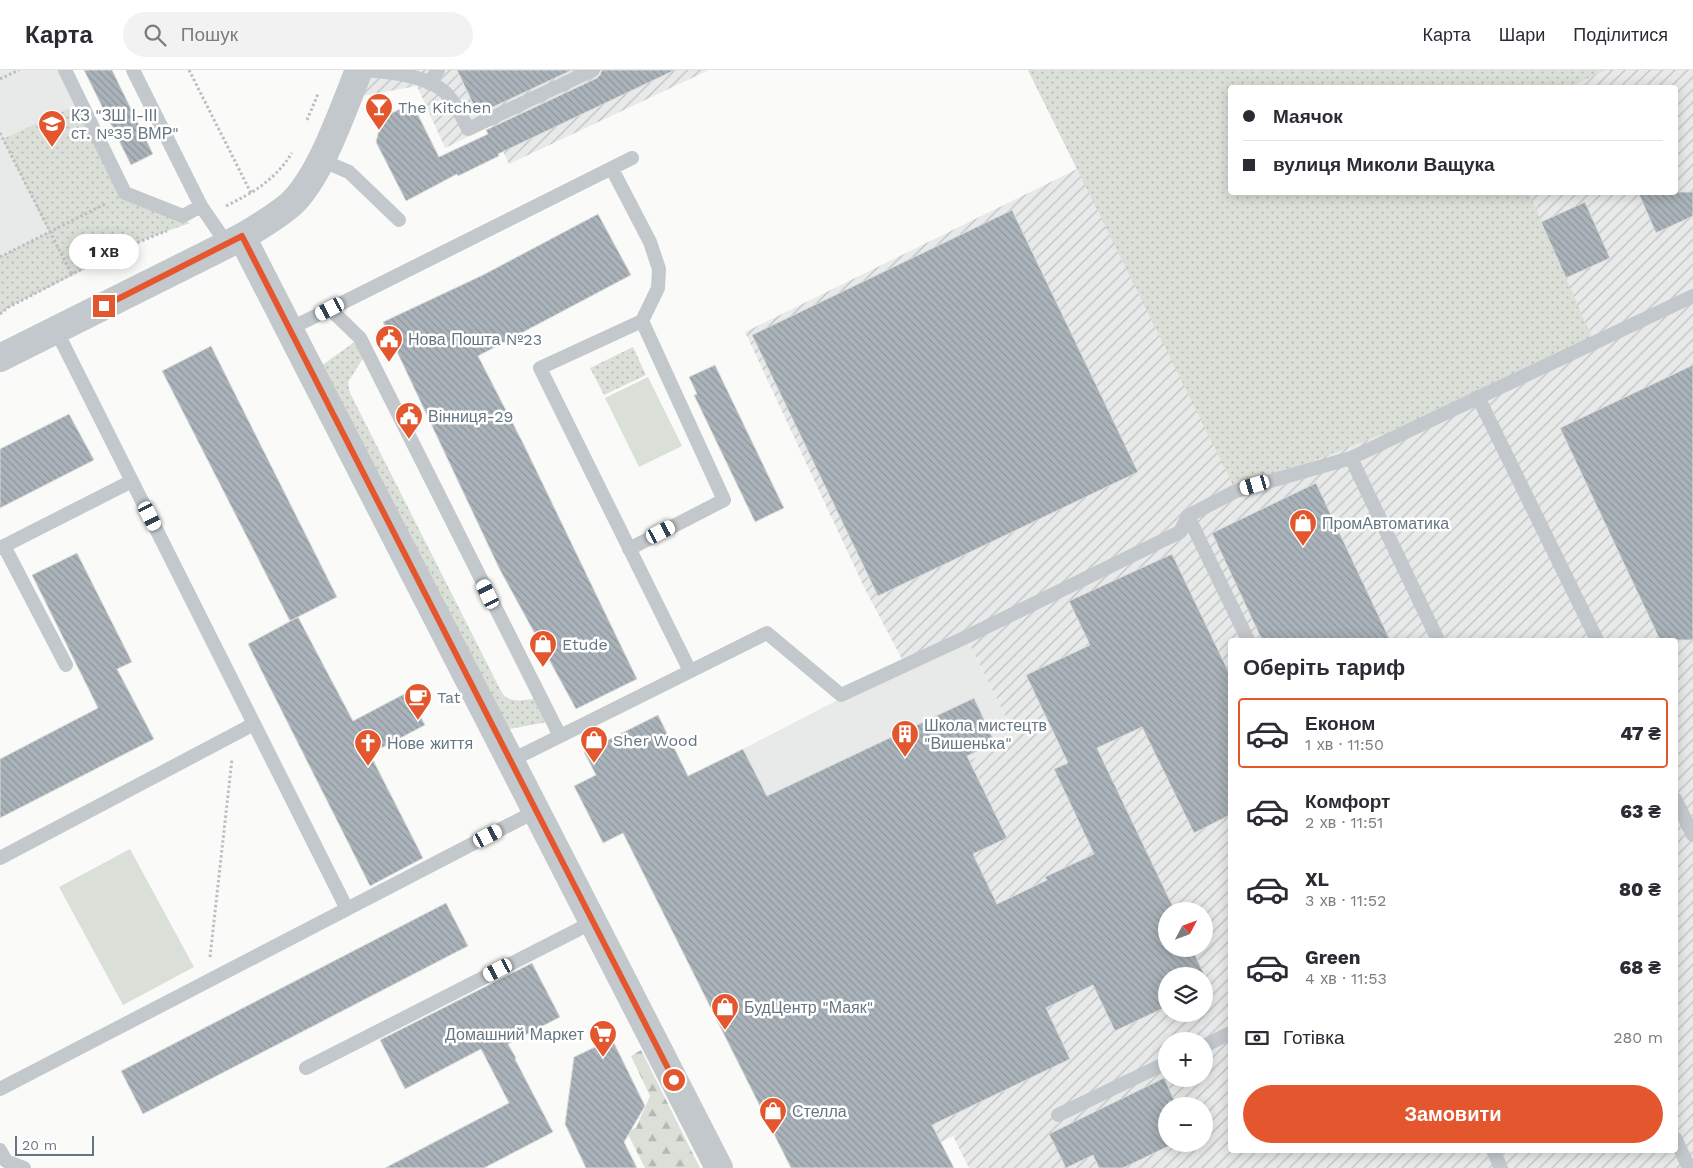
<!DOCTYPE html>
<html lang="uk">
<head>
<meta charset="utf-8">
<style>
  :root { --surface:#fff; --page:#f2f2f3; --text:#2b2b33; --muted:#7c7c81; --line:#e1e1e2; --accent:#e4572e }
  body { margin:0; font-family:"Work Sans",sans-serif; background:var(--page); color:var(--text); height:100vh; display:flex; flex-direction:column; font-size:19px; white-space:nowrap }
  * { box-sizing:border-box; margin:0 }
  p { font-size:16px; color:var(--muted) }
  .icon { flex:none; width:28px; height:28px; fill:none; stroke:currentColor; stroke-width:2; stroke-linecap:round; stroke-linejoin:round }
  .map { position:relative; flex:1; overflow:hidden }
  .side { position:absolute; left:1228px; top:568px; width:450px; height:515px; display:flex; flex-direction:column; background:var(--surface); border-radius:5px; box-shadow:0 2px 12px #0003 }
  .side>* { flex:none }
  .top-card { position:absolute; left:1228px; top:15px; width:450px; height:110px; border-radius:5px; box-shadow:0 2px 12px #0003; display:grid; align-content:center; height:110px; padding:0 15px; background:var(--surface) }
  .needle { width:32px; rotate:49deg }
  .controls { position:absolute; left:1158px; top:832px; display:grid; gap:10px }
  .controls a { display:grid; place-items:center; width:55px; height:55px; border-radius:50%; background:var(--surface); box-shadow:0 2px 12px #0003; font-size:25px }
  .scale { position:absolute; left:15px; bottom:12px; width:79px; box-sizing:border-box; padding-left:5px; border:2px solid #657683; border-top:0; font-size:14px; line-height:18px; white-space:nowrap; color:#657683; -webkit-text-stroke:4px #fff; paint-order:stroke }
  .end { position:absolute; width:22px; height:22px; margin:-11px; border:6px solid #e4572e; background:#fff; box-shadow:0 0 0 2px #fff }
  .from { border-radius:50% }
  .bubble { position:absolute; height:35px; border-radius:18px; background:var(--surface); box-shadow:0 2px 12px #0003; font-size:16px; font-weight:800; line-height:35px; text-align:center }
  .car { position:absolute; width:15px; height:30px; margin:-15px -8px; border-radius:6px; box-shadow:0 0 4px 1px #0007; background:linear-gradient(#fff 24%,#345 0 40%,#fff 0 76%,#345 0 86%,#fff 0) }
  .top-card b { display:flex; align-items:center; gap:18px; height:48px; font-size:19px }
  .top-card b+b { border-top:1px solid var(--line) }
  .top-card i { width:12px; height:12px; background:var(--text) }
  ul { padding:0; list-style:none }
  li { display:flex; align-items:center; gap:15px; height:70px; margin:0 10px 8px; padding:0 5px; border:2px solid transparent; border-radius:5px }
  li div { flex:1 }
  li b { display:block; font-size:19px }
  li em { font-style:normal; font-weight:800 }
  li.active { border-color:var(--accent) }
  li>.icon { width:45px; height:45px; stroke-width:1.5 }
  h2 { padding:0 15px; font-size:22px; line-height:60px }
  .pay { display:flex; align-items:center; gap:12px; height:55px; padding:0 15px; font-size:19px }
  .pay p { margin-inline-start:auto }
  .button { display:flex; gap:10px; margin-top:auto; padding:10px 15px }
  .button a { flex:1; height:58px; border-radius:30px; background:var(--accent); color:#fff; font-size:20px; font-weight:800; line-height:58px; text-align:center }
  header { display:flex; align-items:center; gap:30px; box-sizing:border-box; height:70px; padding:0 25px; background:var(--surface); border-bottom:1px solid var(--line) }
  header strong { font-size:24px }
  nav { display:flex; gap:28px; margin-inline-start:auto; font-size:18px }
  .search { width:350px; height:45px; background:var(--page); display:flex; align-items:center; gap:12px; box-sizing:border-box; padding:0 18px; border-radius:28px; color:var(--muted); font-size:19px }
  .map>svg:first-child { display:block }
  .built { fill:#e8e9e9 }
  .industrial { fill:url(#industrial-furrows); fill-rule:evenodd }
  .green { fill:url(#green-dots) }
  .forest { fill:url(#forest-firs) }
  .pitch { fill:#dadfd7 }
  .building { fill:url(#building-back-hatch); stroke:#dcdcda }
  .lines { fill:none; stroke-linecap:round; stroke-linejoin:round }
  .path { stroke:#bbbfc2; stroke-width:3; stroke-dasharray:2.5 2.5; stroke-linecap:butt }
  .service { stroke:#c3c8cc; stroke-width:14 }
  .minor { stroke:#c3c8cc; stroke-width:28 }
  .tertiary { stroke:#c3c8cc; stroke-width:28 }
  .route { stroke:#e4572e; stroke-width:6 }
  .labels { text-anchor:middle; stroke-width:5; stroke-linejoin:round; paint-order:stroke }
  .poi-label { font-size:16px; fill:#657683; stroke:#fff; text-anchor:start }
</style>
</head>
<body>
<header>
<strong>Карта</strong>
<div class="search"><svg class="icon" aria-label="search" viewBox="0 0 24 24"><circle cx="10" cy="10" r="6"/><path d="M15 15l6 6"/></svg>Пошук</div>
<nav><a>Карта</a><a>Шари</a><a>Поділитися</a></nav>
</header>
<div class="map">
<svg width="1693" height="1098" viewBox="0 0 1693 1098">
  <defs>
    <pattern id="industrial-furrows" width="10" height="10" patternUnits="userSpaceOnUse" patternTransform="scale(1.25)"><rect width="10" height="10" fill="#e8e9e9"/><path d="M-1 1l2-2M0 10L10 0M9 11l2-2" fill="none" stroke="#c0c1c2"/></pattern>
    <pattern id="green-dots" width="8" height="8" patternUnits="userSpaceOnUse" patternTransform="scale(1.25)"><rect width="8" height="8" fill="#dadfd7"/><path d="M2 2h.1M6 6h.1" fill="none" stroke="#b4b9b4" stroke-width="1.8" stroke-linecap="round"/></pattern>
    <pattern id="forest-firs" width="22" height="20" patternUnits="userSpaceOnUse" patternTransform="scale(1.25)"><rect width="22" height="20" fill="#dadfd7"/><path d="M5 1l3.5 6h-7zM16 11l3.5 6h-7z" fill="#b4b9b4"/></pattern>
    <pattern id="building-back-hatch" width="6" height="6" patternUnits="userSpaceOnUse" patternTransform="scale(1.25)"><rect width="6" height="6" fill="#aab3b9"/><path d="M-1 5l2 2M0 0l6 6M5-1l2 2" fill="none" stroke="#8e969c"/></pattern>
  </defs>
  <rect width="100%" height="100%" fill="#fafaf8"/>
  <path class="built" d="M0,0h65l60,123 -116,114 -9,7z
    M966,567l50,102 -223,109 -50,-99 162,-84z"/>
  <path class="industrial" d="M359,0h350l-200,94 -18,-38 -46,22 -28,-62 -70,13z
    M1028,0h665v1098h-724l-16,-32 -12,6 -148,-294 223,-110 -50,-101 -61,28 -41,-78 -119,-255 332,-163zM1230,18h445v104h-445zM1230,570h445v510h-445zM1166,841h38v38h-38zM1166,906h38v38h-38zM1166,971h38v38h-38zM1166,1036h38v38h-38z"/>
  <path class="green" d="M1028,0h577l-37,18h-338v104l299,1 65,150 -116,54 -242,94z
    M81,33l44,90 65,30 -42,15 -139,69 -9,7v-57l49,-25 -46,-93z
    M360,268l7,14 -19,30 2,11 152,300c8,12 26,6 39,5l11,23 -48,9 -183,-364z
    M633,277l13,28 -42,20 -14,-27z"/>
  <path class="forest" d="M641,980l59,118h-55l-18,-36 9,-4 14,-32 -19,-40z"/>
  <path class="pitch" d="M648,307l34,69 -43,21 -34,-69z
    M130,779l64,118 -71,38 -64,-118z"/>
  <path class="building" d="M84,0h28l41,84 -22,11z
    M457,0h115l-94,44z
    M602,0h73l-177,84 1,2 -41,20 -1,-2 -51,27 -30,-59 6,-24 30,-15 27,54 49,-23 -2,-4 111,-52 3,-3z
    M1638,122h55v24l-37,17z
    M1585,132l25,56 -44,20 -25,-56z
    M1012,140l126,262 -260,124 -126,-261z
    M598,144l33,61 -153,81 46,89 113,234 -61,30 -77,-141 -116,-246 100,-47z
    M211,276l126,251 -47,24 -128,-250z
    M715,295l69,143 -29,14 -61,-127 3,-1 -8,-17z
    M1693,295v275h-33l-100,-212z
    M69,344l25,46 -94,48v-59z
    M1316,413l74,157h-128l-50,-107z
    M77,483l55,109 -15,7 37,70 -154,79v-59l98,-51 -66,-133z
    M1172,484l58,121v140l-36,18 -52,-106 -45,21 78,163h-9v38h26l18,37 -6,3v-13h-38v31l-51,24 -22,-46 -47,23 24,51 -138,66 22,43h-163l-168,-335 -20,10 -29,-57 22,-11 -12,-23 74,-37 30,61 55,-27 24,47 207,-98 21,45 -28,13 40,82 -34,16 24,50 50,-24 -2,-3 49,-23 -40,-85 14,-6 -42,-88 64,-30 -21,-44z
    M298,547l55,104 55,-29 17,33 -55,29 53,104 -53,28 -122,-242z
    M446,833l22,43 -325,168 -22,-43z
    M532,893l28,54 -52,27 8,14 -1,1 38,73 -69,36h-99l124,-65 -28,-54 -76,40 -25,-49z
    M612,969l33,67 -21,36 13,26h-51l-21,-44 9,-67z
    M1164,1008l13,28h-11v38h7l-50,24h-24l-6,-13 -27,13 -17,-34z"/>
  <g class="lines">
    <path class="path" d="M189,0l62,123
      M0,9l19,-9
      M307,50l11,-26
      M0,63l72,142
      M226,136c28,-14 48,-25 66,-53
      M0,187l107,-54
      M0,244l9,-7c51,-26 105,-57 158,-76
      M210,887l22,-198"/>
    <path class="service" d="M65,0l60,123 58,23 18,-10
      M133,0l68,136 26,38
      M361,0c26,2 65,4 85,23 10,11 16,23 22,36l125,-59
      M429,13l9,-13
      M321,90l28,12 50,48
      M612,99l38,73 9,27 -1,19 -16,33 -102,47 150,303
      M330,239l302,-151
      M289,259l41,-20 30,29 200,398
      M56,260l291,579 189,-98
      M1478,327l119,243
      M1351,388l87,182
      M4,476l62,119
      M0,478l132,-67
      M629,479l95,-49 -82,-179
      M1248,570l-60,-124 48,-25 115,-33 342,-162
      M510,691l257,-128 74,62 125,-58 214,-105 8,-16
      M1675,729l18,36
      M0,788l254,-134
      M1204,976l26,-13
      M306,998l287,-146
      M0,1019l347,-180
      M1058,1045l108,-52
      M1675,1068l14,30
      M0,1080l6,11 18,7
      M1493,1080l8,18"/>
    <path class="minor" d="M242,167c17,-10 34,-20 49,-33 30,-28 52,-95 68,-134"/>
    <path class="tertiary" d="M0,288l242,-121 477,931"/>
  </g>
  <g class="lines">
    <path class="route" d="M104,236l138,-70 432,844"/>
  </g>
  <defs>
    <symbol id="bar-pin" viewBox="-11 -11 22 30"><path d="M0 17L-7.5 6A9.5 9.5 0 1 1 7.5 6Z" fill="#e4572e" stroke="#fff"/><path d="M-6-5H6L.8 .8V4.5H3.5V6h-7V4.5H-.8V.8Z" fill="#fff"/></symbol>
    <symbol id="school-pin" viewBox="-11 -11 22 30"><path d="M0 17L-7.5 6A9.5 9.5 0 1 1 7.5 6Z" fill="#e4572e" stroke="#fff"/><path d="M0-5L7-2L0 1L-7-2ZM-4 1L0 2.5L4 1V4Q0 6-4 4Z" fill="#fff"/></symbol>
    <symbol id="civic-pin" viewBox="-11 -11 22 30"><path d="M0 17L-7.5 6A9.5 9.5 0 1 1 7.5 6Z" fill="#e4572e" stroke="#fff"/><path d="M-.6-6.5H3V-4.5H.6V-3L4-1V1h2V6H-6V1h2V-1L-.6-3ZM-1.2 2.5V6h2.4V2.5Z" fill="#fff"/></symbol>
    <symbol id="shop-pin" viewBox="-11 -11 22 30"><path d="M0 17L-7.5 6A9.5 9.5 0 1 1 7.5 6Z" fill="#e4572e" stroke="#fff"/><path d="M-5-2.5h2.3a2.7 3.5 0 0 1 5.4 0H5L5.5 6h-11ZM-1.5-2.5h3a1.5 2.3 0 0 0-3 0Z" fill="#fff"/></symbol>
    <symbol id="cafe-pin" viewBox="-11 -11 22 30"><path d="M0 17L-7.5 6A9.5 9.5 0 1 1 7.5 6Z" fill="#e4572e" stroke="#fff"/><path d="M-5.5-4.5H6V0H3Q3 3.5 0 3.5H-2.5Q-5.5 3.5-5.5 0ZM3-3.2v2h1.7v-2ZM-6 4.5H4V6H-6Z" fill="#fff"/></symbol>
    <symbol id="building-pin" viewBox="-11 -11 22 30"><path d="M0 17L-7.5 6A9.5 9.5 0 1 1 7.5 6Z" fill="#e4572e" stroke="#fff"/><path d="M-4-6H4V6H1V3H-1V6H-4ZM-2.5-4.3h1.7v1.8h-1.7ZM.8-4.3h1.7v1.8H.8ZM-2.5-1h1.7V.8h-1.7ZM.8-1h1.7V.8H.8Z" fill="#fff"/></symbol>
    <symbol id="church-pin" viewBox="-11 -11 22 30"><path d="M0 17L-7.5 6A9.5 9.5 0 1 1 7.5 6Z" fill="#e4572e" stroke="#fff"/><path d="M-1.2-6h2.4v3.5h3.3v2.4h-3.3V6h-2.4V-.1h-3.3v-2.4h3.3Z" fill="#fff"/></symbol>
    <symbol id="supermarket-pin" viewBox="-11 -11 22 30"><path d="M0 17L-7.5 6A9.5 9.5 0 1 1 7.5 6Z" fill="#e4572e" stroke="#fff"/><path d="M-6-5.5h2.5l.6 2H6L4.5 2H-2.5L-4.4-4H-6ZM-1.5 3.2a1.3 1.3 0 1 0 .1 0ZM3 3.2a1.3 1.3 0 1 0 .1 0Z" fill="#fff"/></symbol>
  </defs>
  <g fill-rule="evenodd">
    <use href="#bar-pin" x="363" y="21" width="32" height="43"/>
    <use href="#school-pin" x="36" y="38" width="32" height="43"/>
    <use href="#civic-pin" x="373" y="253" width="32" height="43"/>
    <use href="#civic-pin" x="393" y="330" width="32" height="43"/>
    <use href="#shop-pin" x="1287" y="437" width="32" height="43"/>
    <use href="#shop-pin" x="527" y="558" width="32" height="43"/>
    <use href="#cafe-pin" x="402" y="611" width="32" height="43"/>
    <use href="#building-pin" x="889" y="648" width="32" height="43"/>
    <use href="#shop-pin" x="578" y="654" width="32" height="43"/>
    <use href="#church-pin" x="352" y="657" width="32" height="43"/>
    <use href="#shop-pin" x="709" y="921" width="32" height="43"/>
    <use href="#supermarket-pin" x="587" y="948" width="32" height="43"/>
    <use href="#shop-pin" x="757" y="1025" width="32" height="43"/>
  </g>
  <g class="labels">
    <g class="poi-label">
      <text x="398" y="43">The Kitchen</text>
      <text x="71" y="51">КЗ "ЗШ І-ІІІ<tspan x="71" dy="18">ст. №35 ВМР"</tspan></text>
      <text x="408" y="275">Нова Пошта №23</text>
      <text x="428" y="352">Вінниця-29</text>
      <text x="1322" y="459">ПромАвтоматика</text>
      <text x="562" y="580">Etude</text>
      <text x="437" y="633">Tat</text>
      <text x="924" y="661">Школа мистецтв<tspan x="924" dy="18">"Вишенька"</tspan></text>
      <text x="613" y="676">Sher Wood</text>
      <text x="387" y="679">Нове життя</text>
      <text x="744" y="943">БудЦентр "Маяк"</text>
      <text x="584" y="970" text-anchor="end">Домашний Маркет</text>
      <text x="792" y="1047">Стелла</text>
    </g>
  </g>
</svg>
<div class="controls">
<a><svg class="needle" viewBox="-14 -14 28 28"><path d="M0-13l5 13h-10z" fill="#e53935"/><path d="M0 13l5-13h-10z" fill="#7c7c81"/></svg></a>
<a><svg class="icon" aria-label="layers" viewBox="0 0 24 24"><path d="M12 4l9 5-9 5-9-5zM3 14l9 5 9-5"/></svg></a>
<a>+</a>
<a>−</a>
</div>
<div class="scale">20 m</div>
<i class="end from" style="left:674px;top:1010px"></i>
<i class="end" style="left:104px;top:236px"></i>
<div class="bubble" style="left:69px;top:164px;width:70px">1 хв</div>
<i class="car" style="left:330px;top:239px;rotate:243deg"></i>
<i class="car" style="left:1255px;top:415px;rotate:254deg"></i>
<i class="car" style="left:150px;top:446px;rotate:153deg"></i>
<i class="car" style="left:661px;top:462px;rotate:63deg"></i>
<i class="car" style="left:488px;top:524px;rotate:334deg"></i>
<i class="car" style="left:488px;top:766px;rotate:63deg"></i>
<i class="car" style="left:498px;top:900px;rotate:243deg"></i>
<div class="top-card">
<b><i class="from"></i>Маячок</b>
<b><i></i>вулиця Миколи Ващука</b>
</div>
<section class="side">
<h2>Оберіть тариф</h2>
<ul>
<li class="active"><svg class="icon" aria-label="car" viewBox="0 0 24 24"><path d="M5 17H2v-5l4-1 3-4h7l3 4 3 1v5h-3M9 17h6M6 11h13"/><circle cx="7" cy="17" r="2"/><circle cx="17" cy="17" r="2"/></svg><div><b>Економ</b><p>1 хв · 11:50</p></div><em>47 ₴</em></li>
<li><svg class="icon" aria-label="car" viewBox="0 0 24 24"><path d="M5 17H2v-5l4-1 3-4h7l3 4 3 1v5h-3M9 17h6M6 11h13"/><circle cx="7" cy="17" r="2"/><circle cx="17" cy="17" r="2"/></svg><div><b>Комфорт</b><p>2 хв · 11:51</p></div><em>63 ₴</em></li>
<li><svg class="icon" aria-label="car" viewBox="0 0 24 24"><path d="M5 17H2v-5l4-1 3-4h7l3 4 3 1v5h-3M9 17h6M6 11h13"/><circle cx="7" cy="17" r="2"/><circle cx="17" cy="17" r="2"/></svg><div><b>XL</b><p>3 хв · 11:52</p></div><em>80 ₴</em></li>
<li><svg class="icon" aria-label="car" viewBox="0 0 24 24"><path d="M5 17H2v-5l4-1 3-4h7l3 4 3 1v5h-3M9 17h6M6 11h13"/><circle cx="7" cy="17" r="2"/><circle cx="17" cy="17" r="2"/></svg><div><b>Green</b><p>4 хв · 11:53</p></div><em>68 ₴</em></li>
</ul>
<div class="pay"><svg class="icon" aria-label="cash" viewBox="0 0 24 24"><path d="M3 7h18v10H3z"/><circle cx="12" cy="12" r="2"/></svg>Готівка<p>280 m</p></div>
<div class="button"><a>Замовити</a></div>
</section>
</div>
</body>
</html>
